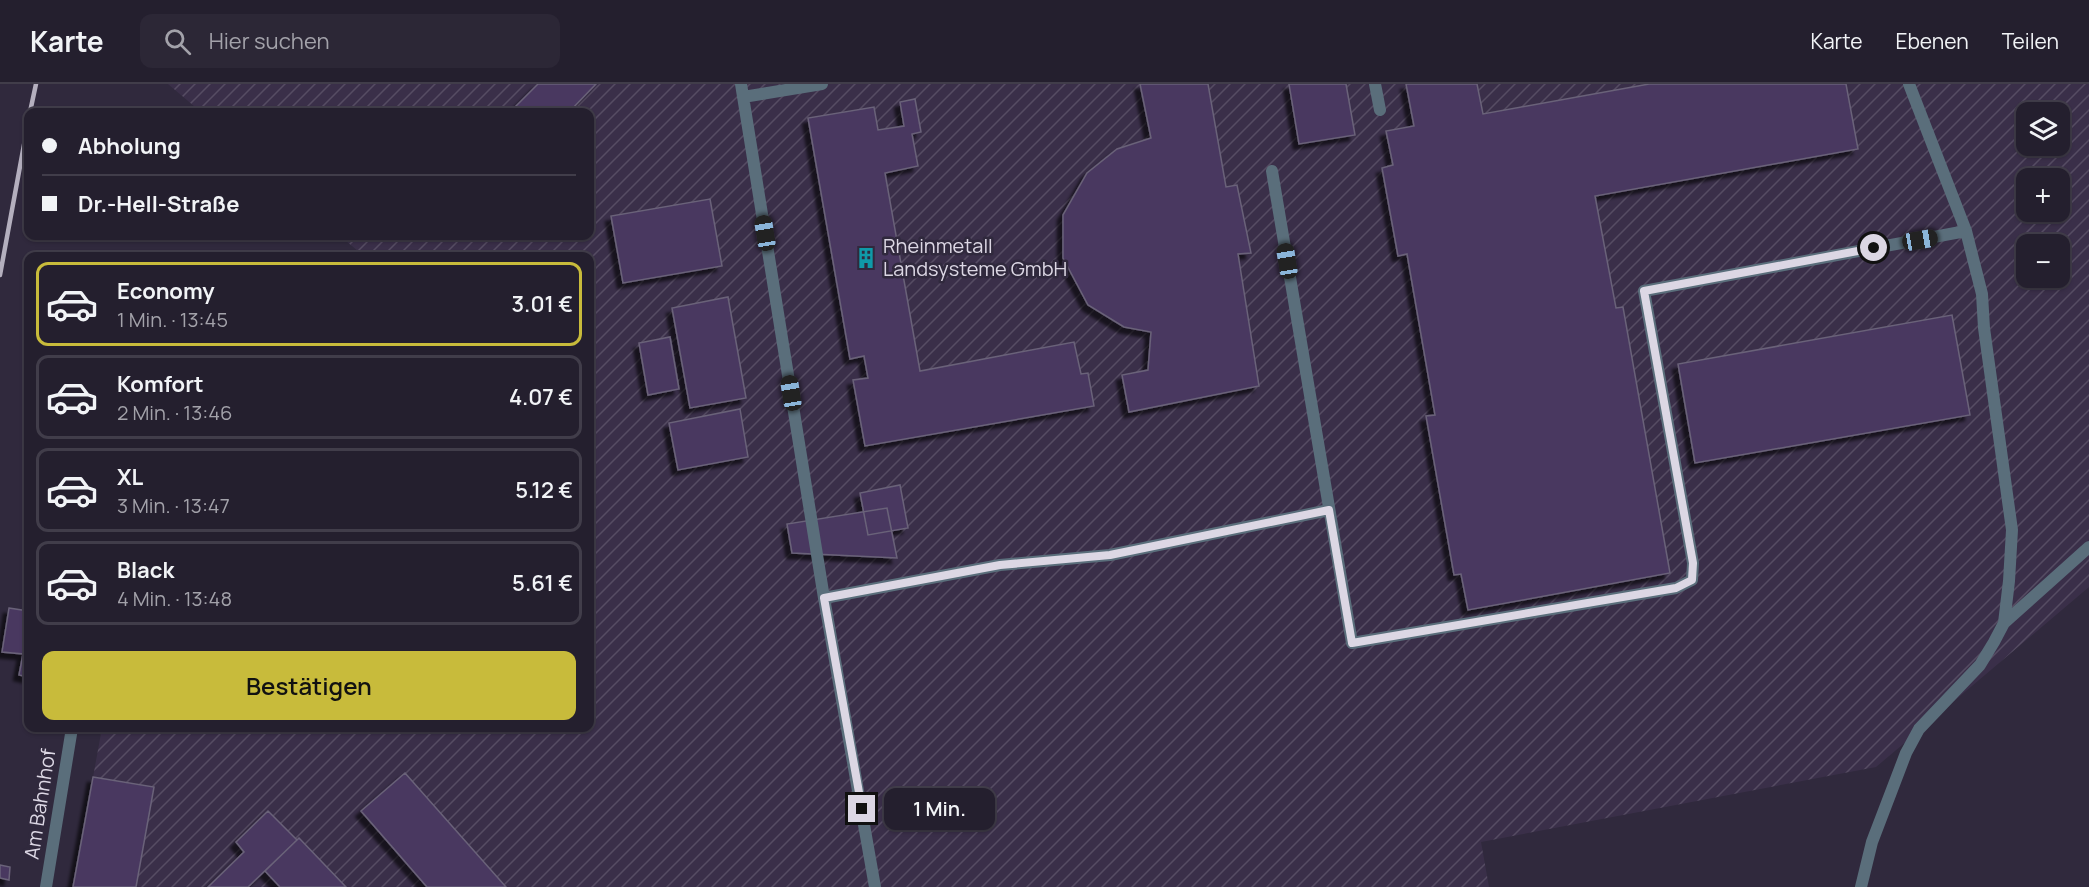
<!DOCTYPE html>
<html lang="de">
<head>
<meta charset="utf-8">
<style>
  :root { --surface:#241f2e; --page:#2c2736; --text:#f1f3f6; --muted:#a3a2aa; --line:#413d4a; --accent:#c8bb3b }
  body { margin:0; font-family:Manrope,sans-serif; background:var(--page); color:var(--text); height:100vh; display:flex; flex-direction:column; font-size:22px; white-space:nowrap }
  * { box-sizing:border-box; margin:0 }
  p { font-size:20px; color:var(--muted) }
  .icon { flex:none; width:33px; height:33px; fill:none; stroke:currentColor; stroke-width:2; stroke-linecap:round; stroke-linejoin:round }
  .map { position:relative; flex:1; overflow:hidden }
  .drawer { position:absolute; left:24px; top:168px; width:570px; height:480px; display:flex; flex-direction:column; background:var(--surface); border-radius:12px; box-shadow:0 2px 4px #0004,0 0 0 2px var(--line) }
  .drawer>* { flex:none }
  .banner { position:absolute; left:24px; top:24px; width:570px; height:132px; border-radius:12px; box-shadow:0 2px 4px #0004,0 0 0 2px var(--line); display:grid; align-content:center; height:132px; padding:0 18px; background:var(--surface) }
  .fabs { position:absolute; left:2016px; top:18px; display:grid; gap:12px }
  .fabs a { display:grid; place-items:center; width:54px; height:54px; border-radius:12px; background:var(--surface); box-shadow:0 2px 4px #0004,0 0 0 2px var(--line); font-size:30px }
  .end { position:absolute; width:27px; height:27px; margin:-14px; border:8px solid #dcd7e4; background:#111; box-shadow:0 0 0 3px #111 }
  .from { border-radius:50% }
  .bubble { position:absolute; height:42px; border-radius:12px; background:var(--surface); box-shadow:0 2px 4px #0004,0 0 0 2px var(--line); font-size:20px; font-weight:600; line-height:42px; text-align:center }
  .car { position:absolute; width:18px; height:36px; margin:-18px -9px; border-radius:8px; box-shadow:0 0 4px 2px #0007; background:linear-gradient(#222 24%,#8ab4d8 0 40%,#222 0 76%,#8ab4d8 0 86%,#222 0) }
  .banner b { display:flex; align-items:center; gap:21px; height:57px; font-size:22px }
  .banner b+b { border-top:2px solid var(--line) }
  .banner i { width:15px; height:15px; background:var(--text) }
  ul { padding:10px 0 0; list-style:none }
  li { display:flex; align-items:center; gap:18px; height:84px; margin:0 12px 9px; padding:0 6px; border:3px solid var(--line); border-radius:12px }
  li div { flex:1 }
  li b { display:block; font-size:22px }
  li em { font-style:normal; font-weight:600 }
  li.current { border-color:var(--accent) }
  li>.icon { width:54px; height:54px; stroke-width:1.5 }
  .primary-button { display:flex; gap:12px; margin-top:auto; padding:12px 18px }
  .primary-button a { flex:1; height:69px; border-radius:12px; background:var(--accent); color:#111; font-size:24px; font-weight:600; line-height:69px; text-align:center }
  header { display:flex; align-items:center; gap:36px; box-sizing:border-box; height:84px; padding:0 30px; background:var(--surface); border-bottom:2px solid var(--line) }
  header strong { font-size:28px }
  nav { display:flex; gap:33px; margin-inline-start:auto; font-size:21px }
  .search { width:420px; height:54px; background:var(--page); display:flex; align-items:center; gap:15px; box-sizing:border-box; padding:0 21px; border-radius:12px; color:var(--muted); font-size:22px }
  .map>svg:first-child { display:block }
  .industrial { fill:url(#industrial-furrows); fill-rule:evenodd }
  .building { fill:#493961; stroke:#6a6279; stroke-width:1.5; filter:url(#shadow) }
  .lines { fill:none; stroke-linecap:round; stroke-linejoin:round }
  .lane { stroke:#5a6e7b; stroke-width:12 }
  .street { stroke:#5a6e7b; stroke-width:12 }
  .rail { stroke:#b4afbe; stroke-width:4.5 }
  .route { stroke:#dcd7e4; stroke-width:8 }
  .labels { text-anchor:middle; stroke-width:5; stroke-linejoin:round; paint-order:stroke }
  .poi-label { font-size:20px; fill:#dcd7e4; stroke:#30293d; text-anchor:start }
  .street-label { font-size:20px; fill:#dcd7e4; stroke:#30293d }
</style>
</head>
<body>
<header>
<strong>Karte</strong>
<div class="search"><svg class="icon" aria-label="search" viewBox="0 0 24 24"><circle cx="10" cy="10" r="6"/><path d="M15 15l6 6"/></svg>Hier suchen</div>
<nav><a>Karte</a><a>Ebenen</a><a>Teilen</a></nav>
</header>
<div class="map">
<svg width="2089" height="803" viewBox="0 0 2089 803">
  <defs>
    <pattern id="industrial-furrows" width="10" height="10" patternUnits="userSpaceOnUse" patternTransform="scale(1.5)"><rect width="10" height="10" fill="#3a2f49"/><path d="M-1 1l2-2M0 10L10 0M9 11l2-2" fill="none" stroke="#564c63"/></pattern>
    <filter id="shadow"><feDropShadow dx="-5.5" dy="5.5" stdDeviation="1.5" flood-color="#0009"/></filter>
  </defs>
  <rect width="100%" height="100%" fill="#30293d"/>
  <path class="industrial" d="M168,0h1921v503l-213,180 -395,75 8,45h-1416l29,-159h488v-472h-226l-24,-20h250v-124h-389zM2026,28h34v34h-34zM2026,94h34v34h-34zM2026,160h34v34h-34z"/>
  <path class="building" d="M538,0h58l-27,28h-59z
    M1140,0h68l18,103 11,-2 14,68 -13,1 21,132 -130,26 -7,-37 26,-5 3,-38 -27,-5 -36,-22 -25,-47v-43l24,-42 30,-24 34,-11z
    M1289,0h57l9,51 -56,9z
    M1406,0h71l6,30 166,-30h197l12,65 -263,47 21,112 7,-1 47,266 -202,37 -7,-36 -7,1 -28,-159 9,-1 -28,-161 -9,2 -16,-88 11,-3 -7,-34 28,-5z
    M915,15l6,33 -9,2 6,32 -33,7 35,198 154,-29 7,32 7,-1 6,33 -229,40 -12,-66 15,-2 -4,-22 -14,3 -42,-241 66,-11 4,23 26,-4 -4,-24z
    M710,115l12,67 -99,17 -12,-67z
    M728,213l18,101 -56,10 -18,-100z
    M1952,231l18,100 -275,48 -17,-99z
    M670,253l9,52 -31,6 -9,-52z
    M740,325l8,48 -70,13 -9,-47z
    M900,401l8,43 -40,7 -8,-42z
    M887,424l10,50 -105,-5 -5,-29z
    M9,524l19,3v66l-9,-2 4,-21 -21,-2z
    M405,689l101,114h-79l-66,-76z
    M93,693l61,10 -18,100h-63z
    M268,727l29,29 -49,47h-40l36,-35 -8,-10z
    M299,754l47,49h-66l-15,-16z
    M0,781l10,2 -1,13 -9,-2z"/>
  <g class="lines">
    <path class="lane" d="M741,0l83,514 51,289
      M1375,0l5,26
      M743,13l79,-13
      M1272,87l80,472 324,-55 16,-8 1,-17 -49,-272 322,-60
      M824,514l176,-33 110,-10 219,-45
      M2004,539l85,-76
      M1861,803l11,-45 34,-89 13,-24 61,-64 14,-23 10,-19 5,-42 3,-51 -28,-202 -2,-34 -16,-63 -57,-147"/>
    <path class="street" d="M46,803l26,-159"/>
    <path class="rail" d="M30,28l6,-28
      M0,191l28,-152"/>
  </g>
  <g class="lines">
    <path class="route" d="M862,725l-38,-211 176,-33 110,-10 219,-45 23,133 324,-55 16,-8 1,-17 -49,-272 230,-43"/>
  </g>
  <defs>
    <symbol id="building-bare" viewBox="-9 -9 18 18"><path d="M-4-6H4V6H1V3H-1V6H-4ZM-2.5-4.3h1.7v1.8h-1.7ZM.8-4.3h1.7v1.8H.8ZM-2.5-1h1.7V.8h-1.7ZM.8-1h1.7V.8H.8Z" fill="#0f9aa8" stroke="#30293d" stroke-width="2.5" paint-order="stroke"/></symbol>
  </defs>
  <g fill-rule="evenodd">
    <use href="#building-bare" x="851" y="159" width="30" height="30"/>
  </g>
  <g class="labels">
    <g class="poi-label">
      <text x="883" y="169">Rheinmetall<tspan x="883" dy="23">Landsysteme GmbH</tspan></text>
    </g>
    <g class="street-label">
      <text transform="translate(40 720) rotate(-81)" y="7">Am Bahnhof</text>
    </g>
  </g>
</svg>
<div class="fabs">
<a><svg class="icon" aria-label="layers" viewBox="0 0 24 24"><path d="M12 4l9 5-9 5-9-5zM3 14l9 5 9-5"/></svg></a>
<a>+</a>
<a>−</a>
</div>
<i class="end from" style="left:1874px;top:164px"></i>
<i class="end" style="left:862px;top:725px"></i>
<div class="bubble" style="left:884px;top:704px;width:111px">1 Min.</div>
<i class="car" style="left:765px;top:149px;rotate:351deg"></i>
<i class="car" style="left:1920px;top:156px;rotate:80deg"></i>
<i class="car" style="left:1287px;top:177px;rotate:351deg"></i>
<i class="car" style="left:791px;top:309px;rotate:351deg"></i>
<div class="banner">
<b><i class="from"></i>Abholung</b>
<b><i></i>Dr.-Hell-Straße</b>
</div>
<section class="drawer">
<ul>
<li class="current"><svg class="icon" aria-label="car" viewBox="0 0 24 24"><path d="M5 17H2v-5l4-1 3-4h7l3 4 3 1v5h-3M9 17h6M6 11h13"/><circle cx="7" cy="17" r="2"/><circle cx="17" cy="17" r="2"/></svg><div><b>Economy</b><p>1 Min. · 13:45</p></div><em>3.01 €</em></li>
<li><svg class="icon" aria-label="car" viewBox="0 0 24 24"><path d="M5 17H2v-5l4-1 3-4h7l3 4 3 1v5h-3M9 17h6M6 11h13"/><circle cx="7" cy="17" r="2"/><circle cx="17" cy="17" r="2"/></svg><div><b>Komfort</b><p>2 Min. · 13:46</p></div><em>4.07 €</em></li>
<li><svg class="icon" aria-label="car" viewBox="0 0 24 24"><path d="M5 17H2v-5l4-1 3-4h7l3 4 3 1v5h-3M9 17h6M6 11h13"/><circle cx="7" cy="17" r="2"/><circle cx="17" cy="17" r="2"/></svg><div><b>XL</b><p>3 Min. · 13:47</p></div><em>5.12 €</em></li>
<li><svg class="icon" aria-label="car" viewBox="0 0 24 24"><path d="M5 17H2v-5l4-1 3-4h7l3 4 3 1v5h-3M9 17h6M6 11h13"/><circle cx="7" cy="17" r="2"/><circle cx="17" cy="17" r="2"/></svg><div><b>Black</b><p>4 Min. · 13:48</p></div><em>5.61 €</em></li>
</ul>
<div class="primary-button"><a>Bestätigen</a></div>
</section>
</div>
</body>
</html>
